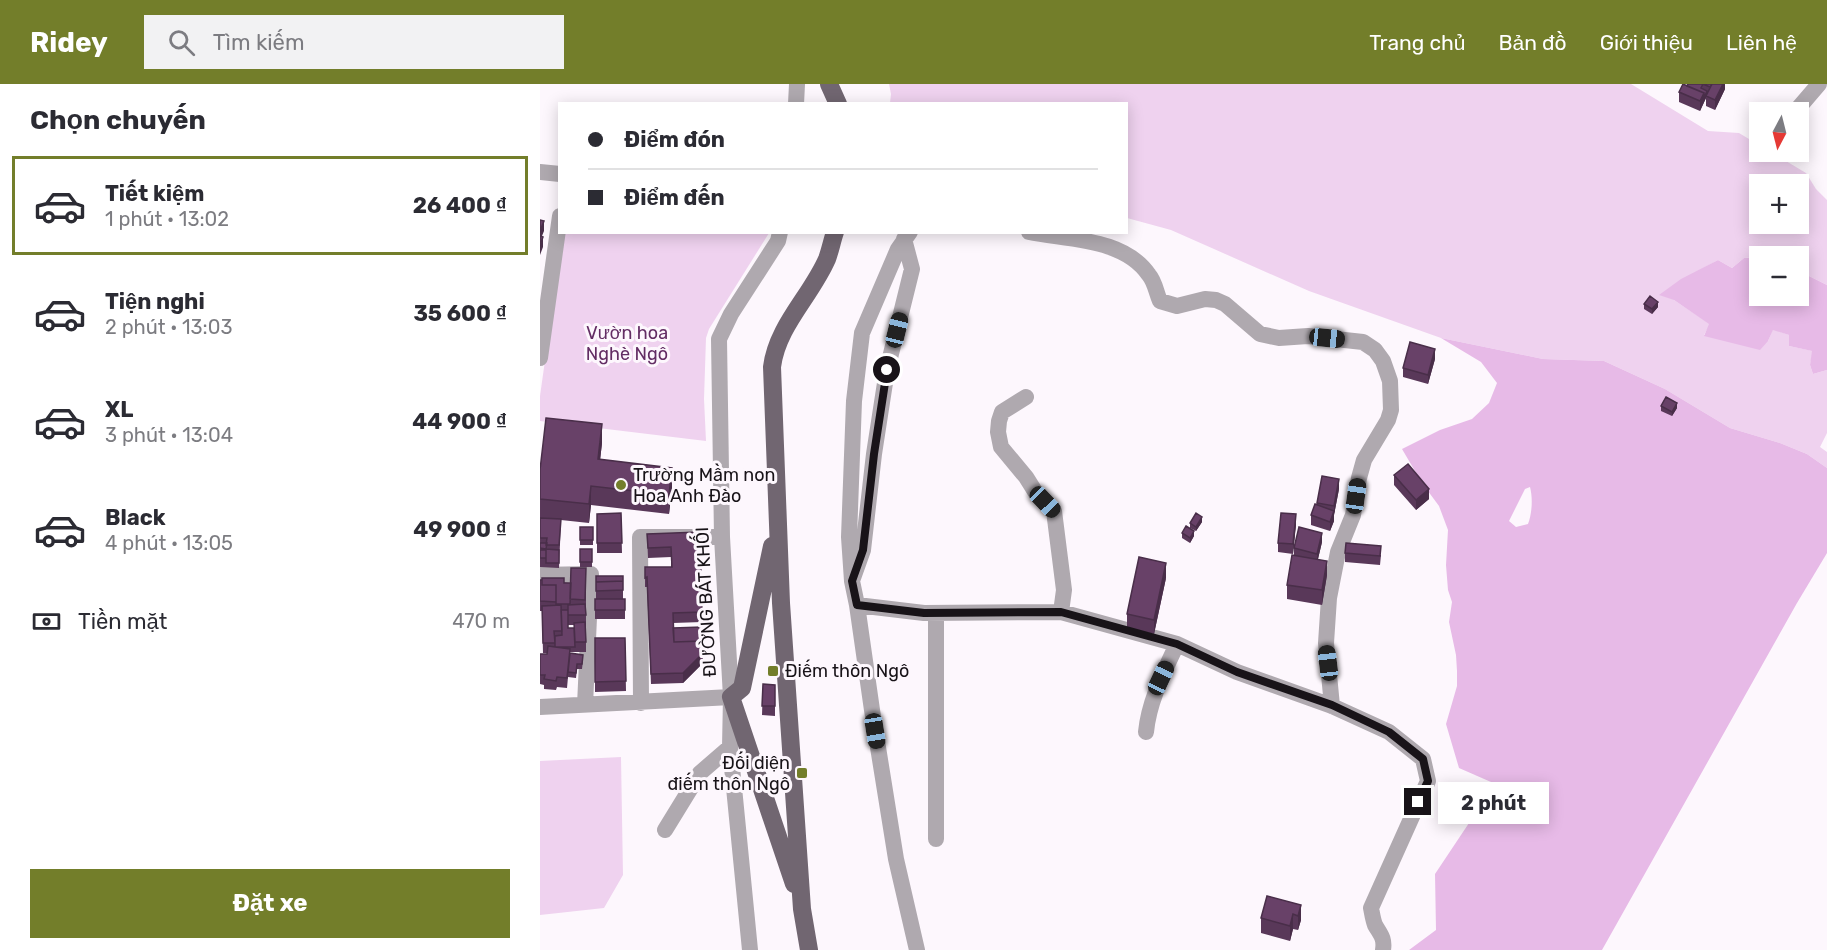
<!DOCTYPE html>
<html lang="vi">
<head>
<meta charset="utf-8">
<style>
  :root { --surface:#fff; --page:#f2f2f3; --text:#2b2b33; --muted:#7c7c81; --line:#e1e1e2; --accent:#737e2a }
  body { margin:0; font-family:Rubik,sans-serif; background:var(--page); color:var(--text); height:100vh; display:flex; flex-direction:column; font-size:22px; white-space:nowrap }
  * { box-sizing:border-box; margin:0 }
  p { font-size:20px; color:var(--muted) }
  .icon { flex:none; width:33px; height:33px; fill:none; stroke:currentColor; stroke-width:2; stroke-linecap:round; stroke-linejoin:round }
  .map { position:relative; flex:1; overflow:hidden }
  .details { display:flex; flex-direction:column; background:var(--surface); width:540px }
  .details>* { flex:none }
  .guide { position:absolute; left:18px; top:18px; width:570px; height:132px; border-radius:0px; box-shadow:0 3px 15px #0003; display:grid; align-content:center; height:132px; padding:0 30px; background:var(--surface) }
  .needle { width:39px; rotate:187deg }
  .tools { position:absolute; left:1209px; top:18px; display:grid; gap:12px }
  .tools a { display:grid; place-items:center; width:60px; height:60px; border-radius:0px; background:var(--surface); box-shadow:0 3px 15px #0003; font-size:30px }
  .end { position:absolute; width:27px; height:27px; margin:-14px; border:8px solid #181318; background:#fff; box-shadow:0 0 0 3px #fff }
  .from { border-radius:50% }
  .bubble { position:absolute; height:42px; border-radius:0px; background:var(--surface); box-shadow:0 3px 15px #0003; font-size:20px; font-weight:700; line-height:42px; text-align:center }
  .car { position:absolute; width:18px; height:36px; margin:-18px -9px; border-radius:8px; box-shadow:0 0 4px 2px #0007; background:linear-gradient(#222 24%,#8ab4d8 0 40%,#222 0 76%,#8ab4d8 0 86%,#222 0) }
  .guide b { display:flex; align-items:center; gap:21px; height:57px; font-size:22px }
  .guide b+b { border-top:2px solid var(--line) }
  .guide i { width:15px; height:15px; background:var(--text) }
  ul { padding:0; list-style:none }
  li { display:flex; align-items:center; gap:18px; height:99px; margin:0 12px 9px; padding:0 18px; border:3px solid transparent; border-radius:0px }
  li div { flex:1 }
  li b { display:block; font-size:22px }
  li em { font-style:normal; font-weight:700 }
  li.current { border-color:var(--accent) }
  li>.icon { width:54px; height:54px; stroke-width:1.5 }
  h2 { padding:0 30px; font-size:27px; line-height:72px }
  .pay { display:flex; align-items:center; gap:15px; height:66px; padding:0 30px; font-size:22px }
  .pay p { margin-inline-start:auto }
  .primary-button { display:flex; gap:12px; margin-top:auto; padding:12px 30px }
  .primary-button a { flex:1; height:69px; border-radius:0px; background:var(--accent); color:#fff; font-size:24px; font-weight:700; line-height:69px; text-align:center }
  header { display:flex; align-items:center; gap:36px; box-sizing:border-box; height:84px; padding:0 30px; background:var(--accent); color:#fff }
  header strong { font-size:28px }
  nav { display:flex; gap:33px; margin-inline-start:auto; font-size:21px }
  .search { width:420px; height:54px; background:var(--page); display:flex; align-items:center; gap:15px; box-sizing:border-box; padding:0 21px; border-radius:0px; color:var(--muted); font-size:22px }
  main { display:flex; flex:1; min-height:0 }
  .map>svg:first-child { display:block }
  .green { fill:#efd2ef; fill-rule:evenodd }
  .water { fill:#e7bae7; fill-rule:evenodd }
  .lines { fill:none; stroke-linecap:round; stroke-linejoin:round }
  .minor { stroke:#afa9af; stroke-width:16 }
  .major { stroke:#716671; stroke-width:18 }
  .wall { fill:#593859; fill-rule:evenodd }
  .shaded-wall { fill:#492e49 }
  .building { fill:#684168; stroke:#492e49; stroke-width:1.5 }
  .route { stroke:#181318; stroke-width:8 }
  .poi-dot { fill:#737e2a; stroke:#fdf7fd; stroke-width:2 }
  .labels { text-anchor:middle; stroke-width:6; stroke-linejoin:round; paint-order:stroke }
  .park-label { font-size:18px; fill:#632d64; stroke:#fdf7fd }
  .poi-label { font-size:18px; fill:#181318; stroke:#fdf7fd; text-anchor:start }
  .street-label { font-size:18px; fill:#181318; stroke:#fdf7fd }
</style>
</head>
<body>
<header>
<strong>Ridey</strong>
<div class="search"><svg class="icon" aria-label="search" viewBox="0 0 24 24"><circle cx="10" cy="10" r="6"/><path d="M15 15l6 6"/></svg>Tìm kiếm</div>
<nav><a>Trang chủ</a><a>Bản đồ</a><a>Giới thiệu</a><a>Liên hệ</a></nav>
</header>
<main>
<section class="details">
<h2>Chọn chuyến</h2>
<ul>
<li class="current"><svg class="icon" aria-label="car" viewBox="0 0 24 24"><path d="M5 17H2v-5l4-1 3-4h7l3 4 3 1v5h-3M9 17h6M6 11h13"/><circle cx="7" cy="17" r="2"/><circle cx="17" cy="17" r="2"/></svg><div><b>Tiết kiệm</b><p>1 phút · 13:02</p></div><em>26 400 ₫</em></li>
<li><svg class="icon" aria-label="car" viewBox="0 0 24 24"><path d="M5 17H2v-5l4-1 3-4h7l3 4 3 1v5h-3M9 17h6M6 11h13"/><circle cx="7" cy="17" r="2"/><circle cx="17" cy="17" r="2"/></svg><div><b>Tiện nghi</b><p>2 phút · 13:03</p></div><em>35 600 ₫</em></li>
<li><svg class="icon" aria-label="car" viewBox="0 0 24 24"><path d="M5 17H2v-5l4-1 3-4h7l3 4 3 1v5h-3M9 17h6M6 11h13"/><circle cx="7" cy="17" r="2"/><circle cx="17" cy="17" r="2"/></svg><div><b>XL</b><p>3 phút · 13:04</p></div><em>44 900 ₫</em></li>
<li><svg class="icon" aria-label="car" viewBox="0 0 24 24"><path d="M5 17H2v-5l4-1 3-4h7l3 4 3 1v5h-3M9 17h6M6 11h13"/><circle cx="7" cy="17" r="2"/><circle cx="17" cy="17" r="2"/></svg><div><b>Black</b><p>4 phút · 13:05</p></div><em>49 900 ₫</em></li>
</ul>
<div class="pay"><svg class="icon" aria-label="cash" viewBox="0 0 24 24"><path d="M3 7h18v10H3z"/><circle cx="12" cy="12" r="2"/></svg>Tiền mặt<p>470 m</p></div>
<div class="primary-button"><a>Đặt xe</a></div>
</section>
<div class="map">
<svg width="1287" height="866" viewBox="0 0 1287 866">
  <rect width="100%" height="100%" fill="#fdf7fd"/>
  <path class="green" d="M349,0h742l77,47 31,2 20,12 1,7h11l35,21 10,16 11,11v85l-28,-14 -1,-15 -54,2 -12,10 -14,-8 -18,10 -26,30 36,24 -6,11 64,6 5,-12 16,6v11l24,5 -3,14 3,9 14,-4v63l-7,14 7,5v16l-20,-14 -27,-11 -50,-15 -65,-39 -61,-28 -61,-2 -102,-21 -132,-47 -138,-61 -44,-12 -1,-114 -236,-1 1,-9zM1220,100h38v40h-38z
    M23,149h206l-60,96 -3,9 -2,61 2,42 -166,-20v-25z
    M81,673l2,118 -19,33 -64,7v-154z"/>
  <path class="water" d="M1204,174h15l1,38h38l1,-25 28,14v85l-14,4 -3,-9 2,-14 -23,-5v-11l-16,-5 -5,11 -8,9 -56,-14 5,-12 -35,-24 -15,-5 22,-16 37,-19 14,8z
    M901,254l102,21 61,2 61,28 65,39 50,15 27,11 20,14v85l-30,50 -195,347h-193l27,-20 -1,-56 56,-84v-8l-32,-14 -13,-44 11,-38v-15l-1,-16 -7,-33 3,-20 -4,-12 -2,-25 2,-35 -9,-24 -17,-23 -20,-34 38,-19 32,-11 17,-16 8,-20 -16,-21zM990,403c3,11 2,27 -2,37l-12,3 -7,-6 16,-32z"/>
  <g class="lines">
    <path class="minor" d="M256,20l1,-20
      M1255,28l24,-28
      M0,88l20,2
      M370,148l-12,17 -36,84 -8,68 -5,136 3,44 5,24 15,105 24,149 21,91
      M489,148c39,8 95,6 120,43 6,7 7,17 11,26l17,5 28,-7 11,1 9,4 35,30 19,4 29,-2 55,6 12,8 8,11 7,20 1,29 -3,10 -24,40 -5,18 -6,37 -15,37 -9,46 -3,45 6,63
      M0,274l20,-142
      M486,313l-24,15 -3,9 -1,11 3,15 25,30 10,16 18,18 10,79 -3,22
      M0,491l51,-1 -6,131
      M313,494l10,-28 11,-96 13,-84 25,-101 -8,-30
      M317,521l67,8 137,-1 116,32 60,28 95,34 57,26 34,27 5,22 -57,127c1,5 2,12 4,17 5,9 10,13 8,25
      M101,619l-1,-166h82
      M0,623l191,-10
      M606,648c3,-31 18,-60 31,-88
      M125,746l35,-57 30,-26
      M396,755v-226
      M210,866l-20,-203 1,-50 -9,-160 -3,-198 12,-25 47,-73 2,-9"/>
    <path class="major" d="M289,0l9,20
      M232,462l-30,142 -11,9 63,187
      M269,866l-7,-41 -21,-306 -9,-236c5,-41 39,-71 55,-108 3,-8 5,-18 8,-27"/>
  </g>
  <path class="wall" d="M1148,0h37v5l-10,21 -9,-4v-8l-6,13 -21,-9v-10l8,-6z
    M1104,220l14,3 -6,7 -8,-5z
    M895,275l-7,25 -25,-7v-9z
    M1121,322l16,2 -5,8 -11,-5z
    M62,359l-2,17 72,27 -3,27 -78,-9 -2,18 -28,-3 -2,48 -19,-1v-49l7,1 -7,-1v-48z
    M854,391l35,24 -13,11 -22,-25z
    M799,405l-5,26v6l-4,10 -19,-6v-10l6,-10v-2z
    M81,429l1,40h-25v-39z
    M662,438l-6,9 -6,-3v-5z
    M756,440l-3,30 -15,-2v-9z
    M40,443h13v18h-13z
    M160,448l2,90 -29,1v5l30,23v10h-3v5l-17,17 -32,1 -4,-97h-2v-20h26v-10l-23,1 -1,-24z
    M642,449l12,3 -4,7 -8,-5z
    M782,458l-4,17 9,16 -5,30 -35,-6v-14l7,-30v-7z
    M40,465h12v18h-12z
    M805,469l36,2 -1,10 -35,-3z
    M46,484v84h-16v2l13,6 -1,9h-5l-1,9 -8,-1 -1,11 -10,-1 -1,3 -12,-1v-4l-4,-1v-30h7v-1h-4l-1,-42h-2v-31l31,3zM28,541h6v3h-6z
    M56,492h27v23h2v20h-30v-20h1z
    M626,494l-12,56 -27,-6v-14z
    M55,554h30l1,53 -31,1z
    M223,600l12,1v31l-13,-1z
    M761,821v15l-3,10 -5,-1 -3,12 -29,-8v-15z"/>
  <path class="shaded-wall" d="M1183,0h2v5l-10,21v-10z
    M1167,7v5h-1v2l-6,13v-10l4,-8z
    M4,137v10l-4,10v-10z
    M3,153v10l-3,8v-10z
    M1118,218v5l-6,7v-5z
    M895,265v10l-7,25v-9z
    M1137,319v5l-5,8v-4z
    M62,340v19l-4,35v-19z
    M132,384v19l-3,27v-19z
    M799,395v10l-5,26v6l-4,10v-9l4,-11v-5z
    M51,402v19l-2,18v-19z
    M889,405v10l-13,11v-10z
    M756,430v10l-3,30v-10z
    M662,433v5l-6,9v-4z
    M654,447v5l-4,7v-5z
    M782,449v9l-5,21v-9z
    M787,477v14l-5,30v-15z
    M626,479v15l-12,56v-14z
    M160,572v10l-17,17v-10z
    M761,821v15l-3,10v-14z
    M753,830v15l-3,12v-15z"/>
  <path class="building" d="M1143,0l21,9 -4,8 -21,-9z
    M1148,0h15l-2,4 6,3 -3,7v-5l-17,-7z
    M1163,0h9l-2,3z
    M1172,0h11l-8,16 -9,-4z
    M0,136l4,1 -4,10z
    M0,152l3,1 -3,8z
    M1110,212l8,6 -6,7 -8,-5z
    M870,258l25,7 -7,26 -25,-7z
    M1126,313l11,6 -5,9 -11,-6z
    M6,334l56,6 -4,35 74,9 -3,27 -78,-9 -2,18 -49,-5v-29z
    M868,380l21,25 -13,11 -22,-25z
    M782,392l17,3 -5,27 -17,-3z
    M775,420l19,7 -4,11 -19,-7z
    M81,429l1,30h-25v-29z
    M656,429l6,4 -6,10 -6,-4z
    M741,429l15,1 -3,30 -15,-1z
    M0,434l21,1 -2,26h-13l1,-7h-7z
    M646,442l8,5 -4,7 -8,-5z
    M40,443h13v13h-13z
    M759,443l23,6 -5,21 -23,-6z
    M160,448l2,80 -29,1 1,29 28,-1 1,10h-3v5l-17,17 -32,1 -4,-97 -2,1v-11h27l-1,-20 -23,1 -1,-14z
    M0,459h7l-1,6 -6,-1z
    M806,459l35,3 -1,10 -35,-3z
    M6,465l13,1v13h-13z
    M40,465h12v13h-12z
    M0,466h6v8h-6z
    M752,471l35,6 -5,29 -35,-5z
    M599,473l27,6 -12,57 -27,-6z
    M31,484h15l-1,32 -15,-1z
    M56,492h27v5l-27,1v4z
    M2,494h22v5h7l-1,21h-14v-19h-14z
    M0,496h2v5h14v17l-16,-1z
    M83,497v9l-27,1v-9z
    M55,515h30v11h-30z
    M45,520l1,11h-18v-10z
    M21,521l1,26h-8l1,12h-12l-1,-37z
    M21,526h7v18h6l1,19h-20v-11l7,-1z
    M45,538l1,20h-11l-1,-19z
    M162,543v14l-28,1 -1,-14z
    M55,554h30l1,43 -31,1z
    M8,562l22,3 -3,29 -10,-1 -1,4 -12,-2 1,-4h-5v-21h7z
    M30,569l13,2 -1,9h-5l-1,9 -8,-1z
    M223,600l12,1v21h-13z
    M727,812l34,9 -3,11 -5,-2 -3,12 -29,-8z"/>
  <g class="lines">
    <path class="route" d="M347,286l-13,84 -11,96 -11,31 5,24 67,8 137,-1 116,32 60,28 95,33 57,27 34,27 5,22 -10,21"/>
  </g>
  <g class="poi-dot">
    <circle cx="81" cy="401" r="6"/>
    <rect x="227" y="581" width="12" height="12" rx="3"/>
    <rect x="256" y="683" width="12" height="12" rx="3"/>
  </g>
  <g class="labels">
    <g class="park-label">
      <text x="87" y="255">Vườn hoa<tspan x="87" dy="21">Nghè Ngô</tspan></text>
    </g>
    <g class="poi-label">
      <text x="93" y="397">Trường Mầm non<tspan x="93" dy="21">Hoa Anh Đào</tspan></text>
      <text x="245" y="593">Điếm thôn Ngô</text>
      <text x="250" y="685" text-anchor="end">Đối diện<tspan x="250" dy="21">điếm thôn Ngô</tspan></text>
    </g>
    <g class="street-label">
      <text transform="translate(166 518) rotate(-93)" y="6">ĐƯỜNG BÁT KHỐI</text>
    </g>
  </g>
</svg>
<div class="tools">
<a><svg class="needle" viewBox="-14 -14 28 28"><path d="M0-13l5 13h-10z" fill="#e53935"/><path d="M0 13l5-13h-10z" fill="#7c7c81"/></svg></a>
<a>+</a>
<a>−</a>
</div>
<i class="end from" style="left:347px;top:286px"></i>
<i class="end" style="left:878px;top:718px"></i>
<div class="bubble" style="left:898px;top:698px;width:111px">2 phút</div>
<i class="car" style="left:357px;top:246px;rotate:14deg"></i>
<i class="car" style="left:787px;top:254px;rotate:96deg"></i>
<i class="car" style="left:816px;top:412px;rotate:8deg"></i>
<i class="car" style="left:505px;top:418px;rotate:136deg"></i>
<i class="car" style="left:788px;top:579px;rotate:353deg"></i>
<i class="car" style="left:621px;top:594px;rotate:25deg"></i>
<i class="car" style="left:335px;top:647px;rotate:171deg"></i>
<div class="guide">
<b><i class="from"></i>Điểm đón</b>
<b><i></i>Điểm đến</b>
</div>
</div>
</main>
</body>
</html>
